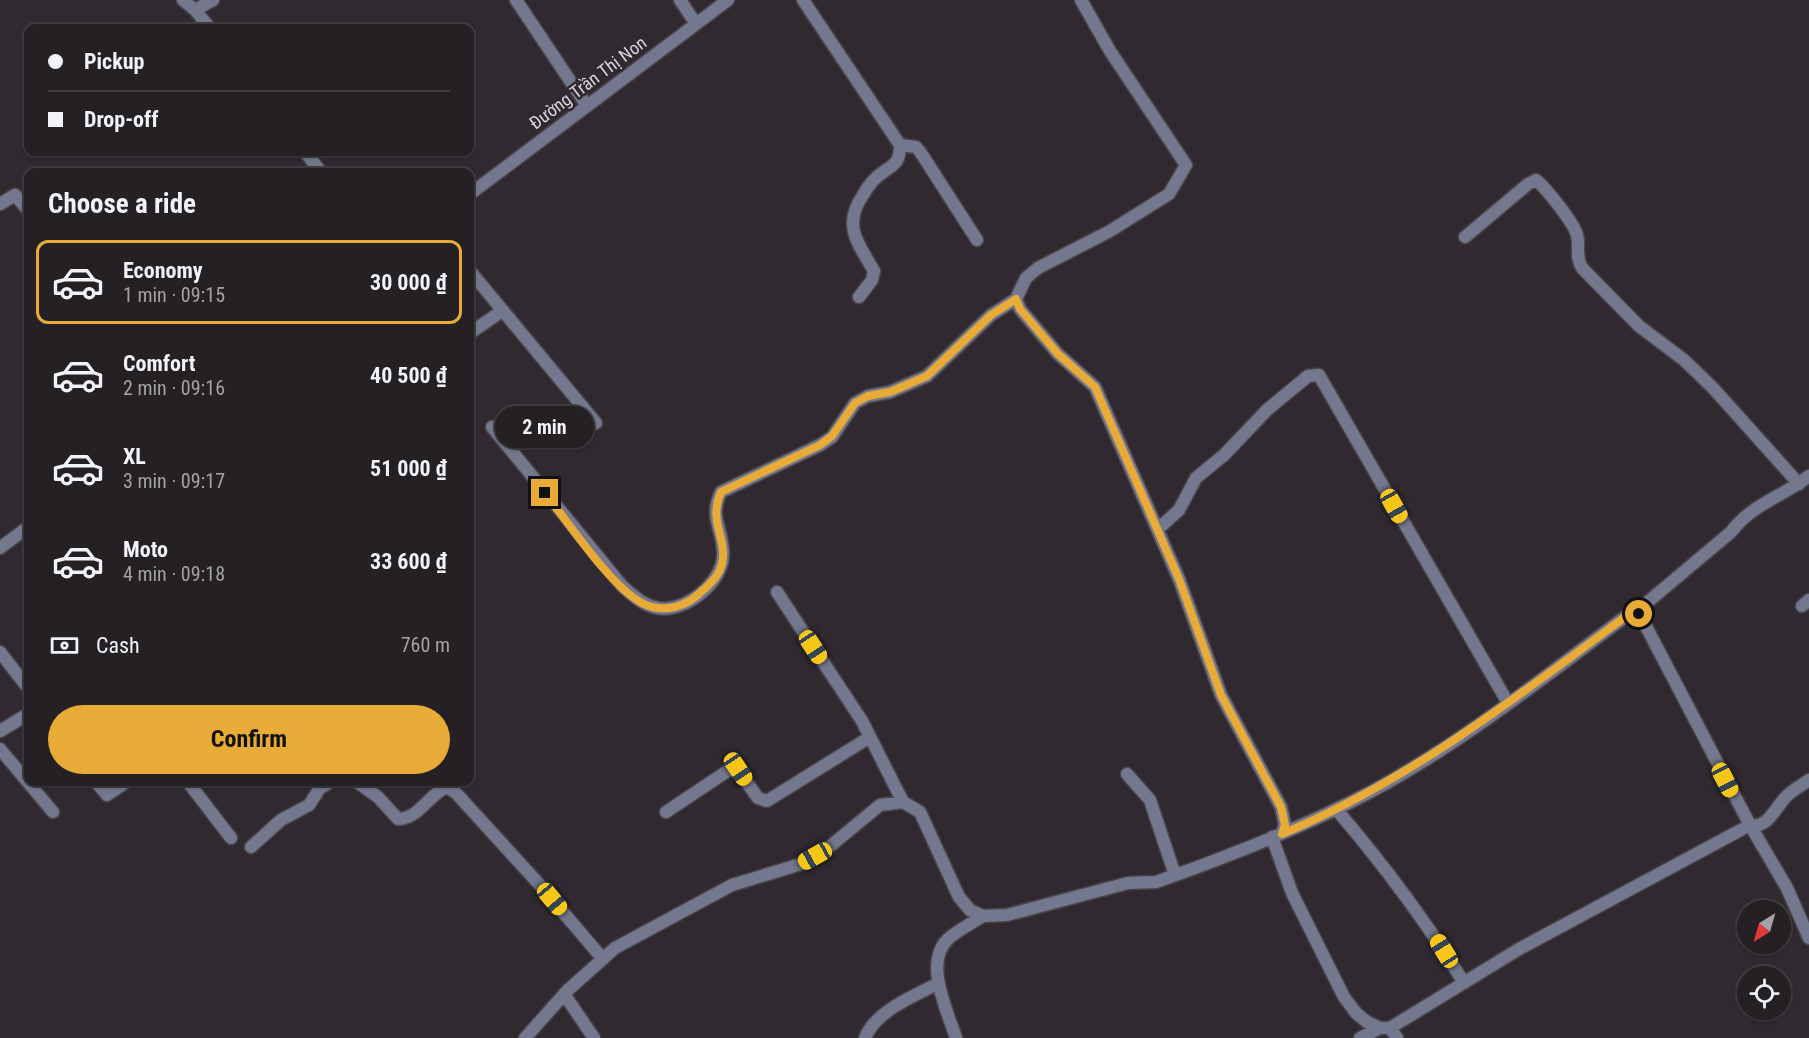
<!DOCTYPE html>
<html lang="en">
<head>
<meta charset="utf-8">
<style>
  :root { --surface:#242024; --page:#302d31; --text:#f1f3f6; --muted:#a3a3a6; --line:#413e41; --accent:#e9ab38 }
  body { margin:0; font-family:"Roboto Condensed",sans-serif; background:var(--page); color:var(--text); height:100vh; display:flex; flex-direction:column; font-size:22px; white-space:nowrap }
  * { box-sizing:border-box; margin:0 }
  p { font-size:20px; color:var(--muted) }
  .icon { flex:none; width:33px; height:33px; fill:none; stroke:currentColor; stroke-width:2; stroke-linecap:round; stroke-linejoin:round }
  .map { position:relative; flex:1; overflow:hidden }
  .sheet { position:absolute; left:24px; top:168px; width:450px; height:618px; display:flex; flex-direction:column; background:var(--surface); border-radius:12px; box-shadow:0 2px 4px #0004,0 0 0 2px var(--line) }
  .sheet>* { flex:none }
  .hud { position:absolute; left:24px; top:24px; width:450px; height:132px; border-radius:12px; box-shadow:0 2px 4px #0004,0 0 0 2px var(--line); display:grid; align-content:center; height:132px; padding:0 24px; background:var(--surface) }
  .needle { width:39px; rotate:217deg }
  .buttons { position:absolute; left:1737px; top:900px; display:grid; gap:12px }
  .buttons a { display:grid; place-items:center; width:54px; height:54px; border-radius:50%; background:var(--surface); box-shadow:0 2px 4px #0004,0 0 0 2px var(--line); font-size:30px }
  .end { position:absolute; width:27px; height:27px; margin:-14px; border:8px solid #e9ab38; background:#111; box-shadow:0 0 0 3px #111 }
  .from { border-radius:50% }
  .bubble { position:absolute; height:42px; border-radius:21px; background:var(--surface); box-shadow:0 2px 4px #0004,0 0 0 2px var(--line); font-size:20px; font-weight:700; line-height:42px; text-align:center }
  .car { position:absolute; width:18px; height:36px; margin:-18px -9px; border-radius:8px; box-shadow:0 0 4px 2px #0007; background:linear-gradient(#f5c518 24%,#345 0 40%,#f5c518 0 76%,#345 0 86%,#f5c518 0) }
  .hud b { display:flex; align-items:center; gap:21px; height:57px; font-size:22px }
  .hud b+b { border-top:2px solid var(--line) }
  .hud i { width:15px; height:15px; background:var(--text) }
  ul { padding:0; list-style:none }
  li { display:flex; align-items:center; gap:18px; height:84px; margin:0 12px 9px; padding:0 12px; border:3px solid transparent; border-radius:12px }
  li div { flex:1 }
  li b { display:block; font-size:22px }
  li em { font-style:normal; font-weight:700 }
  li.on { border-color:var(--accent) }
  li>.icon { width:54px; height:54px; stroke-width:1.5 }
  h2 { padding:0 24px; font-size:27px; line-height:72px }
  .pay { display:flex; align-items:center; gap:15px; height:66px; padding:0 24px; font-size:22px }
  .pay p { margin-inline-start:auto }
  .button { display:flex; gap:12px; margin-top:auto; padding:12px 24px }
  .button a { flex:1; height:69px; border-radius:36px; background:var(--accent); color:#111; font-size:24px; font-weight:700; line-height:69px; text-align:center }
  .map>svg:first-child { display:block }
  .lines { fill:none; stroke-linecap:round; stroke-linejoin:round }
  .minor-casing { stroke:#4b454b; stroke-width:15 }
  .minor { stroke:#74788f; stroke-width:12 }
  .route { stroke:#e9ab38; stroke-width:8 }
  .labels { text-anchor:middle; stroke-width:5; stroke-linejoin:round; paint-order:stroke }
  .street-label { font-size:18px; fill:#d9d5d8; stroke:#302a30 }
</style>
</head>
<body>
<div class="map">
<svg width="1809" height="1038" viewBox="0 0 1809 1038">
  <rect width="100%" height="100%" fill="#302a30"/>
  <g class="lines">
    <defs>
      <path id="minor" d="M183,0l12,10 15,18
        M516,0l71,106
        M680,0l16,24
        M803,0l97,145 16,2 5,6 56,87
        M1081,0l29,51 76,114 -17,29 -59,37 -72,37 -12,10 -10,21 4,10 38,45 37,33 84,192 42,116 60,112 4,18 -3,8
        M195,10l18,-10
        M305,152l16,20
        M470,194l258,-194
        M0,204l15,-9 13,15
        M1465,237l63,-53 8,-4c10,8 38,43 41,55 3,12 -2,21 5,33l57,58 45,34 29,28 86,96
        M470,271l126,152
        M859,297l13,-17 2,-9c-16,-28 -32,-45 -11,-76 5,-9 10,-16 19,-22 13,-9 18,-11 18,-28
        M470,333l32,-22
        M492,427l131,160c11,9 21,19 35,21 27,5 65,-26 65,-53 1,-26 -15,-36 -2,-63l99,-47 12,-8 23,-34 13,-7 22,-4 37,-16 64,-61 25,-16
        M1158,529l21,-19 17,-32 28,-23 44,-46 40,-33 11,-1 189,328
        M0,548l28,-21
        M777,592l85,129 41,81
        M1802,606l7,-6
        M1637,611l94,-79c21,-28 51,-35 78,-56
        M0,652l28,36
        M0,731l28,-17
        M0,749l53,63
        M1127,774l23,26 25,75
        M96,782l11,13 19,-13
        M188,782l43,56
        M357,782l21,15 20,22c20,0 31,-24 48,-32l9,5 84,92 64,75
        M1336,809c47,55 90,112 128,174
        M666,812l69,-46 23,32 9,3 103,-64
        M1272,837l20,56 52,104 12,16 11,9 13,6h10l7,10
        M251,847l30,-27 28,-15 11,-17 10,-6
        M564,994l30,44
        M1390,1028l129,-79 231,-124 37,63 22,50
        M525,1038l43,-48 47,-42 117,-63 69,-21 27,-16 52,-43 23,-3 17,10 39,85 11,13 13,6 24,-1 121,-32 28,-1c74,-26 149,-55 218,-92 92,-50 175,-117 259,-179l6,2 111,212c19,5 27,-22 39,-31 6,-5 13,-9 20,-14
        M865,1038c10,-27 51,-43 74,-55
        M956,1038c-8,-26 -33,-75 -8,-99 10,-9 24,-16 35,-23
        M1360,1038l20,-10"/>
    </defs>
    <use href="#minor" class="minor-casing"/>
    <use href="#minor" class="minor"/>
  </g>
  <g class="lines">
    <path class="route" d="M545,493c23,29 66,94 97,110 17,9 37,6 52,-5 8,-7 20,-16 25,-26 14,-29 -13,-47 2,-80l99,-47 12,-9 23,-33 13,-7 22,-4 37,-16 64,-61 25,-16 4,10 38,45 37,33 84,192 42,116 60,112 4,18 -3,9c129,-54 239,-140 351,-223l6,3"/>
  </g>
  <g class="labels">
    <g class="street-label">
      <text transform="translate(588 83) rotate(-37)" y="6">Đường Trần Thị Non</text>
    </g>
  </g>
</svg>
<div class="buttons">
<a><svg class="needle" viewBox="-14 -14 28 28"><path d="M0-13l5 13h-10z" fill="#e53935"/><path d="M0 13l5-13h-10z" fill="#a3a3a6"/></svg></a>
<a><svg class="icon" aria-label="locate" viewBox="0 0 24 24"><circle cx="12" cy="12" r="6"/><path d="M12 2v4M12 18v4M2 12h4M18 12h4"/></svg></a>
</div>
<i class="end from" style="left:1639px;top:614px"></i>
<i class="end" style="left:545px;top:493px"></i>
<div class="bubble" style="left:495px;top:406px;width:99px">2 min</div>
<i class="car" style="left:1394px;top:506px;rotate:151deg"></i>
<i class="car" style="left:813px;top:647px;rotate:147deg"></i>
<i class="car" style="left:738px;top:769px;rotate:146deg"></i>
<i class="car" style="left:1725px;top:780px;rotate:153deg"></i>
<i class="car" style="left:815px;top:856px;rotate:241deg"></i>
<i class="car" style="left:552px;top:899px;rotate:140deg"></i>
<i class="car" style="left:1444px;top:951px;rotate:328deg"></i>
<div class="hud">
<b><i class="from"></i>Pickup</b>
<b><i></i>Drop-off</b>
</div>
<section class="sheet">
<h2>Choose a ride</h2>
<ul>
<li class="on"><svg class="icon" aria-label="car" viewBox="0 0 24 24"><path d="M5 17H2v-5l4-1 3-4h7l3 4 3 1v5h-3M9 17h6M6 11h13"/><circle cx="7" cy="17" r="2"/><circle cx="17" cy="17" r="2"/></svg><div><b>Economy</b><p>1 min · 09:15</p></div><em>30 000 ₫</em></li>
<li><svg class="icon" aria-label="car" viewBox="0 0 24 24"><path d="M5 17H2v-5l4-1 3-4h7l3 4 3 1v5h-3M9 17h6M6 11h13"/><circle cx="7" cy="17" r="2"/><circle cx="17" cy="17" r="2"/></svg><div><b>Comfort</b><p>2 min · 09:16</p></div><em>40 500 ₫</em></li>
<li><svg class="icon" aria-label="car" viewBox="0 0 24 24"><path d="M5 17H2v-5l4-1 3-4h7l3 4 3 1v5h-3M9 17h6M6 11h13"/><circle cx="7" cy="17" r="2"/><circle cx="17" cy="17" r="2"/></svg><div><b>XL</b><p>3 min · 09:17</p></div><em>51 000 ₫</em></li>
<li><svg class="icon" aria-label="car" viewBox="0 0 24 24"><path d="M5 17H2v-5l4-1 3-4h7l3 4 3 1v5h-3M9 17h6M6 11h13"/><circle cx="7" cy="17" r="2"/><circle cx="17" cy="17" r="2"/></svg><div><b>Moto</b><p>4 min · 09:18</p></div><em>33 600 ₫</em></li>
</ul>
<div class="pay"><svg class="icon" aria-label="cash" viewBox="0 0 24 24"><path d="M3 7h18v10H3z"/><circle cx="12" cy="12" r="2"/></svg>Cash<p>760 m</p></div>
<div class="button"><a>Confirm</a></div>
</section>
</div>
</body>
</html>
